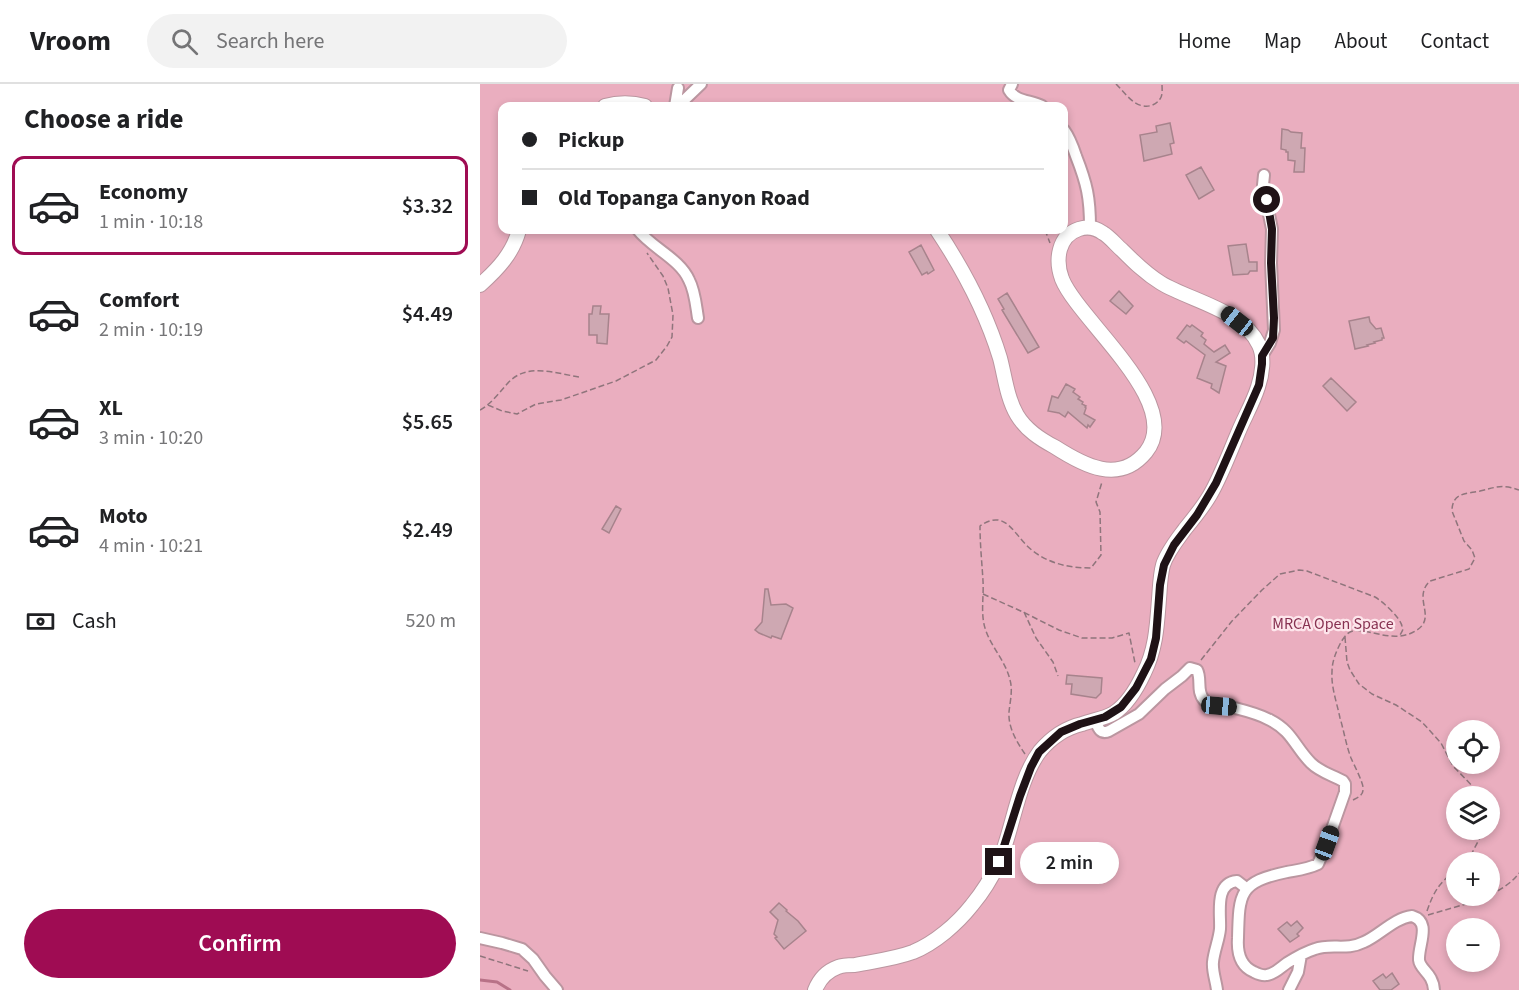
<!DOCTYPE html>
<html lang="en">
<head>
<meta charset="utf-8">
<style>
  :root { --surface:#fff; --page:#f2f2f2; --text:#202124; --muted:#757577; --line:#e0e0e0; --accent:#9f0c53 }
  body { margin:0; font-family:"Source Sans 3",sans-serif; background:var(--page); color:var(--text); height:100vh; display:flex; flex-direction:column; font-size:22px; white-space:nowrap }
  * { box-sizing:border-box; margin:0 }
  p { font-size:20px; color:var(--muted) }
  .icon { flex:none; width:33px; height:33px; fill:none; stroke:currentColor; stroke-width:2; stroke-linecap:round; stroke-linejoin:round }
  .map { position:relative; flex:1; overflow:hidden }
  .details { display:flex; flex-direction:column; background:var(--surface); width:480px }
  .details>* { flex:none }
  .hud { position:absolute; left:18px; top:18px; width:570px; height:132px; border-radius:12px; box-shadow:0 3px 9px #0003; display:grid; align-content:center; height:132px; padding:0 24px; background:var(--surface) }
  .buttons { position:absolute; left:966px; top:636px; display:grid; gap:12px }
  .buttons a { display:grid; place-items:center; width:54px; height:54px; border-radius:50%; background:var(--surface); box-shadow:0 3px 9px #0003; font-size:30px }
  .end { position:absolute; width:27px; height:27px; margin:-14px; border:8px solid #1f1216; background:#fff; box-shadow:0 0 0 3px #fff }
  .from { border-radius:50% }
  .bubble { position:absolute; height:42px; border-radius:21px; background:var(--surface); box-shadow:0 3px 9px #0003; font-size:20px; font-weight:600; line-height:42px; text-align:center }
  .car { position:absolute; width:18px; height:36px; margin:-18px -9px; border-radius:8px; box-shadow:0 0 4px 2px #0007; background:linear-gradient(#222 24%,#8ab4d8 0 40%,#222 0 76%,#8ab4d8 0 86%,#222 0) }
  .hud b { display:flex; align-items:center; gap:21px; height:57px; font-size:22px }
  .hud b+b { border-top:2px solid var(--line) }
  .hud i { width:15px; height:15px; background:var(--text) }
  ul { padding:0; list-style:none }
  li { display:flex; align-items:center; gap:18px; height:99px; margin:0 12px 9px; padding:0 12px; border:3px solid transparent; border-radius:12px }
  li div { flex:1 }
  li b { display:block; font-size:22px }
  li em { font-style:normal; font-weight:600 }
  li.active { border-color:var(--accent) }
  li>.icon { width:54px; height:54px; stroke-width:1.5 }
  h2 { padding:0 24px; font-size:27px; line-height:72px }
  .pay { display:flex; align-items:center; gap:15px; height:66px; padding:0 24px; font-size:22px }
  .pay p { margin-inline-start:auto }
  .cta { display:flex; gap:12px; margin-top:auto; padding:12px 24px }
  .cta a { flex:1; height:69px; border-radius:36px; background:var(--accent); color:#fff; font-size:24px; font-weight:600; line-height:69px; text-align:center }
  header { display:flex; align-items:center; gap:36px; box-sizing:border-box; height:84px; padding:0 30px; background:var(--surface); border-bottom:2px solid var(--line) }
  header strong { font-size:28px }
  nav { display:flex; gap:33px; margin-inline-start:auto; font-size:21px }
  .search { width:420px; height:54px; background:var(--page); display:flex; align-items:center; gap:15px; box-sizing:border-box; padding:0 21px; border-radius:33px; color:var(--muted); font-size:22px }
  main { display:flex; flex:1; min-height:0 }
  .map>svg:first-child { display:block }
  .green { fill:#eaaebf; fill-rule:evenodd }
  .lines { fill:none; stroke-linecap:round; stroke-linejoin:round }
  .stream { stroke:#b87287; stroke-width:3 }
  .building { fill:#cea8b2; stroke:#a7838c; stroke-width:1.5 }
  .minor-casing { stroke:#bb96a0; stroke-width:14 }
  .major-casing { stroke:#bb96a0; stroke-width:16 }
  .path { stroke:#8f757c; stroke-width:1.5; stroke-dasharray:6 3; stroke-linecap:butt }
  .minor { stroke:#fff; stroke-width:10 }
  .major { stroke:#fff; stroke-width:14 }
  .route { stroke:#1f1216; stroke-width:8 }
  .labels { text-anchor:middle; stroke-width:4.5; stroke-linejoin:round; paint-order:stroke }
  .park-label { font-size:16px; fill:#873151; stroke:#fde5eb }
</style>
</head>
<body>
<header>
<strong>Vroom</strong>
<div class="search"><svg class="icon" aria-label="search" viewBox="0 0 24 24"><circle cx="10" cy="10" r="6"/><path d="M15 15l6 6"/></svg>Search here</div>
<nav><a>Home</a><a>Map</a><a>About</a><a>Contact</a></nav>
</header>
<main>
<section class="details">
<h2>Choose a ride</h2>
<ul>
<li class="active"><svg class="icon" aria-label="car" viewBox="0 0 24 24"><path d="M5 17H2v-5l4-1 3-4h7l3 4 3 1v5h-3M9 17h6M6 11h13"/><circle cx="7" cy="17" r="2"/><circle cx="17" cy="17" r="2"/></svg><div><b>Economy</b><p>1 min · 10:18</p></div><em>$3.32</em></li>
<li><svg class="icon" aria-label="car" viewBox="0 0 24 24"><path d="M5 17H2v-5l4-1 3-4h7l3 4 3 1v5h-3M9 17h6M6 11h13"/><circle cx="7" cy="17" r="2"/><circle cx="17" cy="17" r="2"/></svg><div><b>Comfort</b><p>2 min · 10:19</p></div><em>$4.49</em></li>
<li><svg class="icon" aria-label="car" viewBox="0 0 24 24"><path d="M5 17H2v-5l4-1 3-4h7l3 4 3 1v5h-3M9 17h6M6 11h13"/><circle cx="7" cy="17" r="2"/><circle cx="17" cy="17" r="2"/></svg><div><b>XL</b><p>3 min · 10:20</p></div><em>$5.65</em></li>
<li><svg class="icon" aria-label="car" viewBox="0 0 24 24"><path d="M5 17H2v-5l4-1 3-4h7l3 4 3 1v5h-3M9 17h6M6 11h13"/><circle cx="7" cy="17" r="2"/><circle cx="17" cy="17" r="2"/></svg><div><b>Moto</b><p>4 min · 10:21</p></div><em>$2.49</em></li>
</ul>
<div class="pay"><svg class="icon" aria-label="cash" viewBox="0 0 24 24"><path d="M3 7h18v10H3z"/><circle cx="12" cy="12" r="2"/></svg>Cash<p>520 m</p></div>
<div class="cta"><a>Confirm</a></div>
</section>
<div class="map">
<svg width="1039" height="906" viewBox="0 0 1039 906">
  <rect width="100%" height="100%" fill="#fad3dd"/>
  <path class="green" d="M0,0h1039v906h-1039zM22,22h562v124h-562zM976,646h34v34h-34zM976,712h34v34h-34zM976,778h34v34h-34zM976,844h34v34h-34z"/>
  <g class="lines">
    <path class="stream" d="M0,896l17,2 13,8"/>
  </g>
  <path class="building" d="M690,39l4,20 -4,1 2,10 -28,7 -4,-26 17,-3 -1,-6z
    M802,45l6,1 3,2 11,1 -1,15h4l-1,24h-10l1,-11 -7,-1v-8h-2v-2l-5,-1z
    M721,83l13,23 -15,9 -13,-24z
    M766,160l3,18h8v9h-7l-2,3 -15,1 -5,-29z
    M441,161l13,25 -6,4 -1,-2 -5,3 -13,-23z
    M639,207l14,15 -7,8 -16,-13z
    M527,209l32,54 -11,6 -26,-43 2,-1 -6,-10z
    M113,222h8l-1,8h9l-2,30 -10,-1v-8h-8v-21h3z
    M889,233l1,5 6,7 5,-1 3,10h-2v2l-8,2 1,1 -8,2 1,1 -13,3 -6,-28z
    M707,241l3,2 2,-2 11,8 -2,3 5,4 -2,4 10,8 11,-7 5,8 -14,9 10,4 -7,27 -8,-5 1,-4 -15,-6 8,-23 -19,-14 -2,2 -7,-5z
    M851,294l25,24 -9,9 -24,-25z
    M586,300l9,5 -2,3 7,5 -2,2 5,3 -1,2 4,2 -1,1 1,1 -2,6 11,6 -5,7 -2,-2 -1,3 -19,-16 -3,5 -6,-4 -11,-2 4,-15 6,2z
    M136,422l5,3 -12,24 -7,-4z
    M285,505h3l3,16 15,-1 7,4 -12,31 -9,-3 -1,2 -12,-5 -4,-3 7,-8z
    M587,591l35,3 -1,15 -5,5 -25,-4 1,-10h-6z
    M299,819l8,7 -1,1 12,10 8,10 -22,18 -9,-11 2,-1 -3,-3 4,-14 -8,-8z
    M817,837l6,7 -6,6 2,2 -9,6 -12,-13 9,-7 4,4z
    M912,889l7,11 -8,6h-11l-7,-9 10,-7 3,4z"/>
  <g class="lines">
    <defs>
      <path id="minor" d="M532,0l-3,6c7,12 22,10 33,16
        M195,22l3,-18
        M198,22l23,-22
        M584,46c6,8 9,17 12,26 11,28 14,42 14,71
        M158,146c14,18 42,29 51,50 6,11 7,26 9,38
        M782,272l8,-13 4,-13 -3,-67 1,-34 -9,-44 1,-10
        M615,636c3,7 5,15 14,11l30,-17 26,-25 17,-13 8,-8 7,2c5,9 -1,21 7,30 7,8 21,6 31,8 12,3 24,6 35,12 22,11 25,27 41,43 9,9 21,12 32,18l2,3v8l-18,51 -9,21c-10,5 -20,6 -31,8 -48,10 -48,21 -49,66 -1,14 2,28 16,34 4,2 9,4 13,3 8,-1 14,-8 20,-12 8,-5 18,-11 28,-14 17,-6 31,2 49,-7 16,-7 30,-24 48,-26 20,6 6,29 7,44 1,10 14,13 15,30
        M0,854l22,5 20,6 11,10 12,17 12,14
        M737,906c-1,-9 -5,-19 -4,-28 1,-11 6,-22 7,-33 1,-15 -6,-46 17,-48l9,7
        M809,906l9,-18 3,-17"/>
      <path id="major" d="M125,22c14,-4 26,-4 40,0
        M0,201c18,-16 33,-32 39,-55
        M335,906c4,-10 12,-19 23,-23 5,-2 11,-2 17,-2 19,-4 39,-6 58,-13 22,-9 44,-28 59,-47 10,-12 20,-28 27,-43 14,-33 19,-82 41,-111 11,-13 25,-23 42,-27 10,-4 22,-5 32,-11 14,-9 23,-25 30,-40 12,-24 13,-48 15,-74 1,-11 1,-23 4,-34 4,-13 14,-25 22,-36 9,-11 18,-22 25,-34 11,-19 19,-41 28,-62 6,-15 15,-30 20,-46 4,-12 7,-30 1,-42 -16,-35 -68,-44 -98,-62 -15,-9 -27,-21 -39,-33 -6,-5 -12,-13 -19,-17 -7,-5 -15,-7 -24,-4 -21,7 -24,31 -17,50 17,42 123,124 84,173 -27,33 -63,13 -91,-5 -15,-8 -29,-17 -38,-32 -10,-17 -12,-38 -17,-57 -14,-46 -37,-89 -63,-128"/>
    </defs>
    <use href="#minor" class="minor-casing"/>
    <use href="#major" class="major-casing"/>
    <path class="path" d="M636,0c6,6 11,13 18,18 8,6 20,6 26,-3 3,-4 2,-10 2,-15
      M565,146l5,13
      M8,321l14,6 15,3 19,-10 25,-4 55,-19 40,-21 11,-14 5,-9 1,-22 -5,-27 -5,-12 -16,-23
      M0,326c11,-6 19,-17 27,-26 19,-22 47,-11 72,-7
      M503,510l40,18 36,18 23,8h30l17,-5 6,30
      M544,528l12,26 17,24 5,14
      M865,553l2,25 3,8 9,14 13,10 24,11 26,17 19,21 12,23 29,30
      M721,576l31,-39 30,-31 18,-16 19,-4 8,1 68,26c7,4 25,20 27,29 2,4 0,5 -2,9
      M545,670c-8,-12 -17,-26 -16,-42 1,-10 4,-22 1,-32 -4,-18 -18,-32 -24,-49 -6,-16 -2,-33 -3,-50 -1,-18 -3,-36 -3,-55 27,-19 34,11 53,25 17,13 37,17 58,17l10,-13 -1,-43 -4,-10 6,-20
      M873,716c6,-3 11,-5 10,-13 -1,-7 -9,-22 -12,-29 -5,-13 -7,-27 -11,-40 -3,-15 -9,-31 -8,-46 0,-11 4,-20 9,-30 2,-3 5,-8 9,-10 14,-7 43,14 67,-2 20,-13 -5,-32 13,-49l39,-12 6,-11 -3,-8 -8,-9 -12,-30c0,-19 15,-17 28,-20 16,-4 23,-7 39,-1
      M984,778l8,-9 12,-23
      M1010,811c10,-5 22,-12 29,-22
      M947,827c7,-20 12,-28 29,-41
      M948,831l48,-14 12,-5
      M0,872l48,15"/>
    <use href="#minor" class="minor"/>
    <use href="#major" class="major"/>
  </g>
  <g class="lines">
    <path class="route" d="M519,778l21,-66 11,-29 8,-15 22,-20 19,-8 25,-7 16,-10 15,-19 15,-29 5,-21 4,-53 4,-20 10,-20 23,-30 19,-32 43,-98 3,-21v-8l11,-18 1,-20 -3,-55 1,-34 -5,-29"/>
  </g>
  <g class="labels">
    <g class="park-label">
      <text x="853" y="545">MRCA Open Space</text>
    </g>
  </g>
</svg>
<div class="buttons">
<a><svg class="icon" aria-label="locate" viewBox="0 0 24 24"><circle cx="12" cy="12" r="6"/><path d="M12 2v4M12 18v4M2 12h4M18 12h4"/></svg></a>
<a><svg class="icon" aria-label="layers" viewBox="0 0 24 24"><path d="M12 4l9 5-9 5-9-5zM3 14l9 5 9-5"/></svg></a>
<a>+</a>
<a>−</a>
</div>
<i class="end from" style="left:787px;top:116px"></i>
<i class="end" style="left:519px;top:778px"></i>
<div class="bubble" style="left:540px;top:758px;width:99px">2 min</div>
<i class="car" style="left:757px;top:237px;rotate:308deg"></i>
<i class="car" style="left:739px;top:622px;rotate:95deg"></i>
<i class="car" style="left:847px;top:759px;rotate:20deg"></i>
<div class="hud">
<b><i class="from"></i>Pickup</b>
<b><i></i>Old Topanga Canyon Road</b>
</div>
</div>
</main>
</body>
</html>
